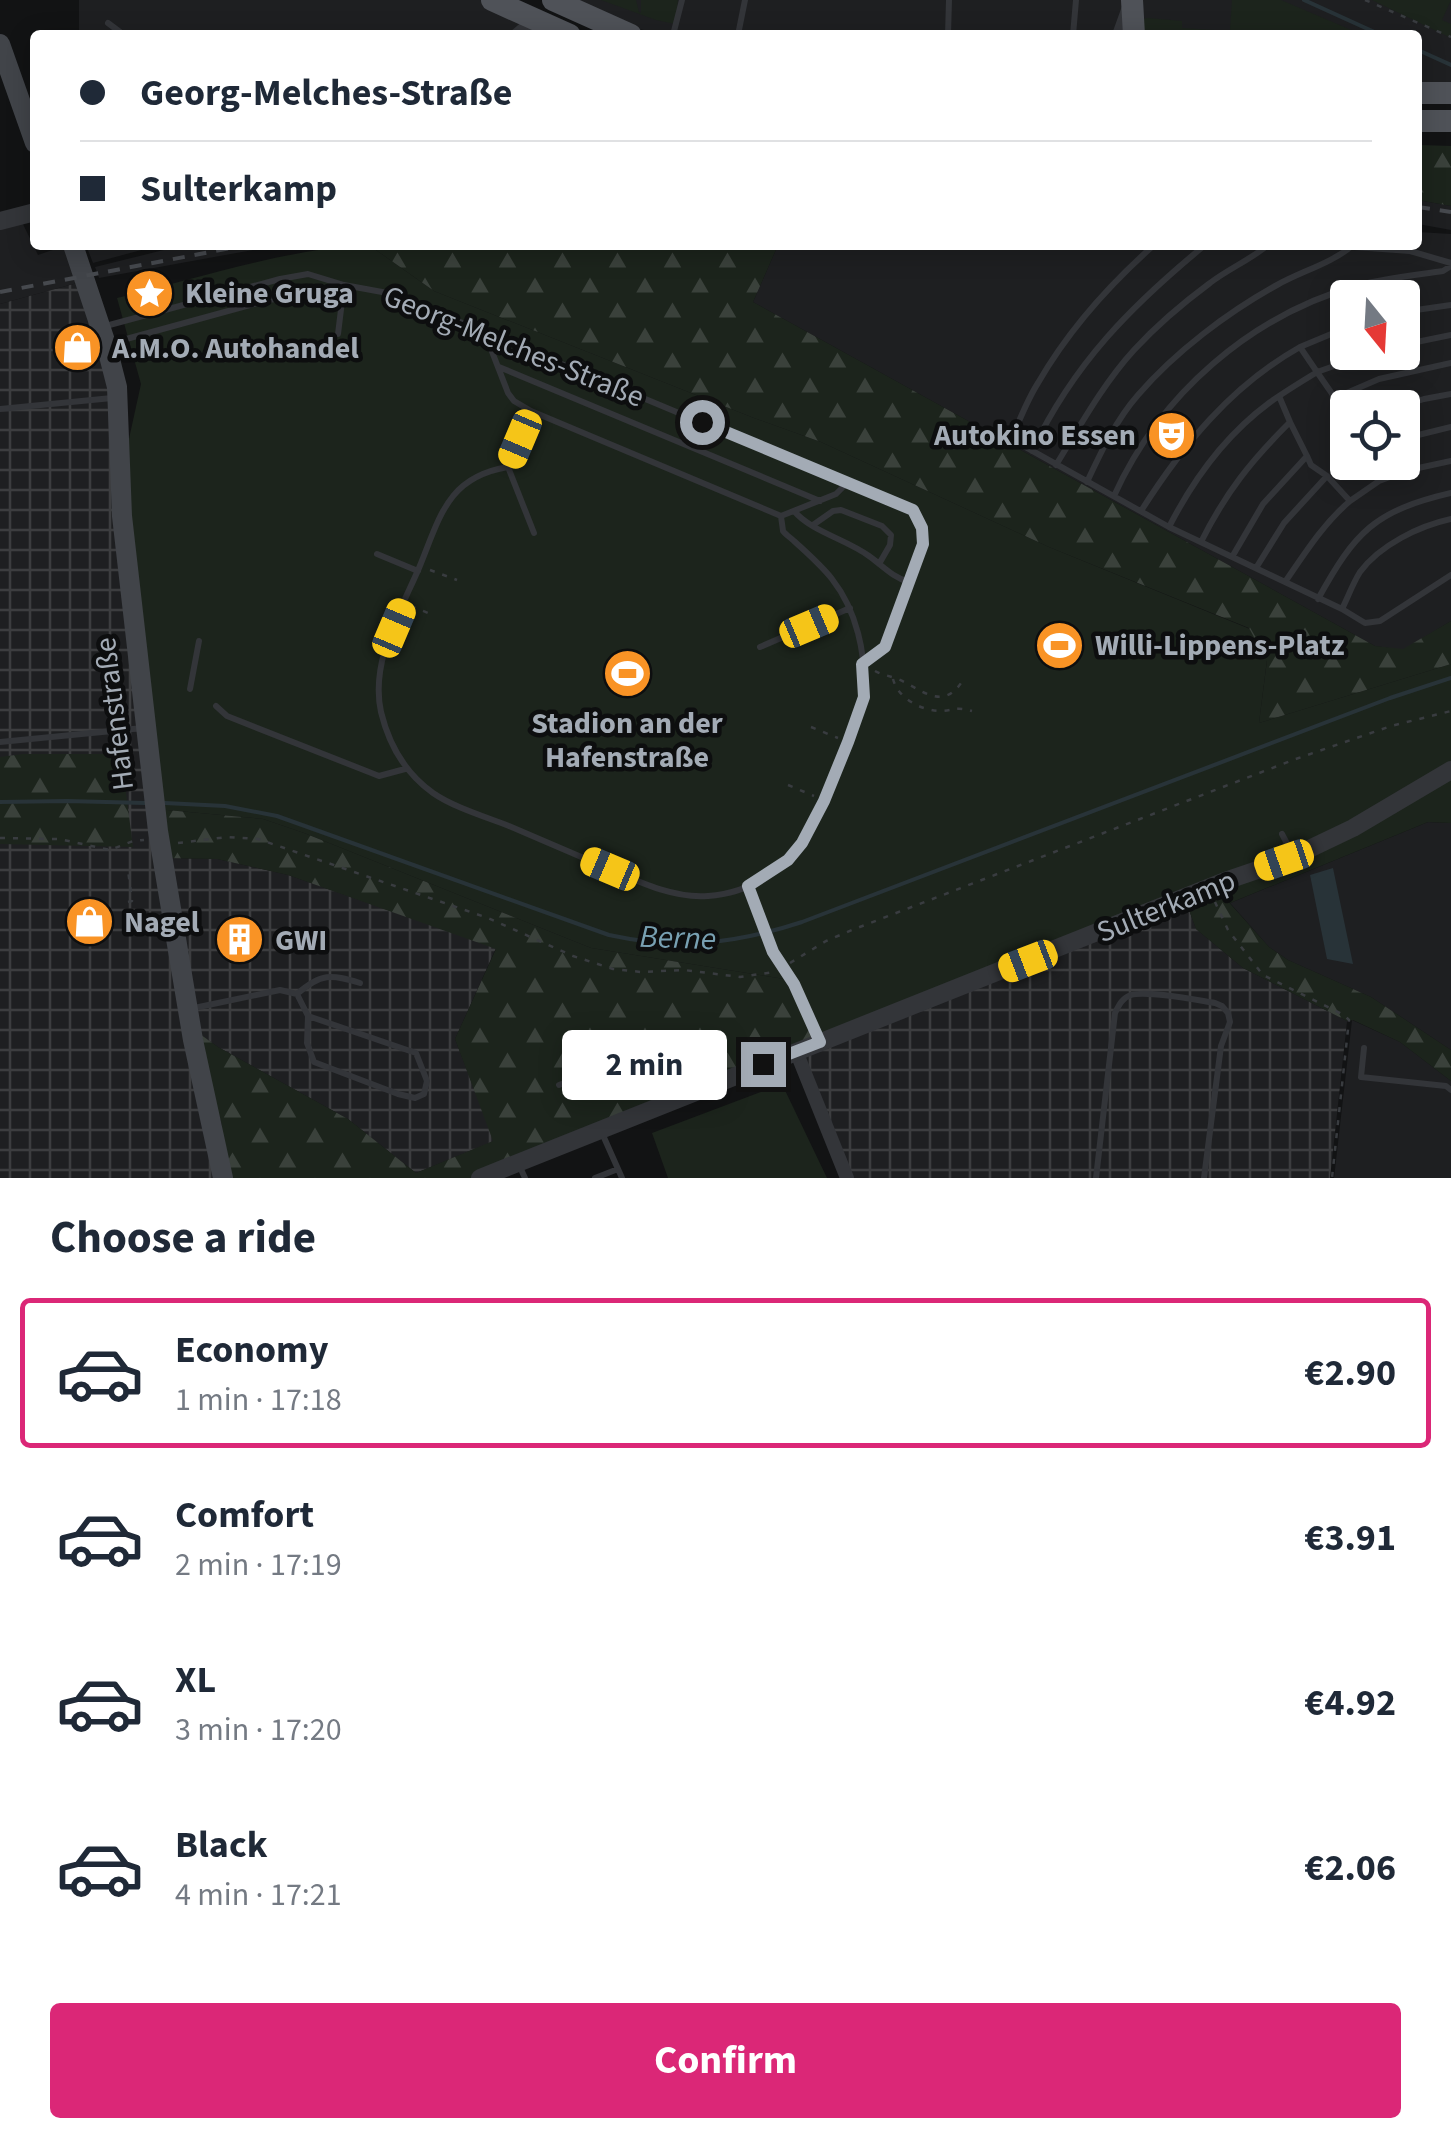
<!DOCTYPE html>
<html lang="en">
<head>
<meta charset="utf-8">
<style>
  :root { --surface:#fff; --page:#f2f2f3; --text:#1f2937; --muted:#747a83; --line:#e0e1e3; --accent:#db2777 }
  body { margin:0; font-family:"Source Sans 3",sans-serif; background:var(--page); color:var(--text); height:100vh; display:flex; flex-direction:column; font-size:38px; white-space:nowrap }
  * { box-sizing:border-box; margin:0 }
  p { font-size:32px; color:var(--muted) }
  .icon { flex:none; width:55px; height:55px; fill:none; stroke:currentColor; stroke-width:2; stroke-linecap:round; stroke-linejoin:round }
  .map { position:relative; height:1178px; overflow:hidden }
  .panel { display:flex; flex-direction:column; background:var(--surface); flex:1 }
  .panel>* { flex:none }
  .guide { position:absolute; left:30px; top:30px; width:1392px; height:220px; border-radius:10px; box-shadow:0 5px 25px #0003; display:grid; align-content:center; height:220px; padding:0 50px; background:var(--surface) }
  .needle { width:65px; rotate:162deg }
  .fabs { position:absolute; left:1330px; top:280px; display:grid; gap:20px }
  .fabs a { display:grid; place-items:center; width:90px; height:90px; border-radius:10px; background:var(--surface); box-shadow:0 5px 25px #0003; font-size:50px }
  .end { position:absolute; width:45px; height:45px; margin:-22px; border:12px solid #a3abb5; background:#111; box-shadow:0 0 0 5px #111 }
  .from { border-radius:50% }
  .bubble { position:absolute; height:70px; border-radius:10px; background:var(--surface); box-shadow:0 5px 25px #0003; font-size:32px; font-weight:700; line-height:70px; text-align:center }
  .car { position:absolute; width:30px; height:60px; margin:-30px -15px; border-radius:12px; box-shadow:0 0 8px 2px #0007; background:linear-gradient(#f5c518 24%,#345 0 40%,#f5c518 0 76%,#345 0 86%,#f5c518 0) }
  .guide b { display:flex; align-items:center; gap:35px; height:95px; font-size:38px }
  .guide b+b { border-top:2px solid var(--line) }
  .guide i { width:25px; height:25px; background:var(--text) }
  ul { padding:0; list-style:none }
  li { display:flex; align-items:center; gap:30px; height:150px; margin:0 20px 15px; padding:0 30px; border:5px solid transparent; border-radius:10px }
  li div { flex:1 }
  li b { display:block; font-size:38px }
  li em { font-style:normal; font-weight:700 }
  li.active { border-color:var(--accent) }
  li>.icon { width:90px; height:90px; stroke-width:1.5 }
  h2 { padding:0 50px; font-size:45px; line-height:120px }
  .primary-button { display:flex; gap:20px; margin-top:auto; padding:20px 50px }
  .primary-button a { flex:1; height:115px; border-radius:10px; background:var(--accent); color:#fff; font-size:40px; font-weight:700; line-height:115px; text-align:center }
  .map>svg:first-child { display:block }
  .built { fill:#1e1f21; fill-rule:evenodd }
  .industrial { fill:url(#industrial-grid) }
  .green { fill:#1c241c }
  .forest { fill:url(#forest-firs) }
  .water { fill:#283338 }
  .lines { fill:none; stroke-linecap:round; stroke-linejoin:round }
  .stream { stroke:#283338; stroke-width:4 }
  .path { stroke:#393c40; stroke-width:2.5; stroke-dasharray:5 8; stroke-linecap:butt }
  .service { stroke:#333539; stroke-width:6 }
  .minor { stroke:#333539; stroke-width:14 }
  .tertiary { stroke:#333539; stroke-width:18 }
  .secondary { stroke:#414449; stroke-width:20 }
  .primary { stroke:#4f5258; stroke-width:22 }
  .rail { stroke:#46494e; stroke-width:4; stroke-dasharray:12 10; stroke-linecap:butt }
  .route { stroke:#a3abb5; stroke-width:12 }
  .labels { text-anchor:middle; stroke-width:9; stroke-linejoin:round; paint-order:stroke }
  .poi-label { font-size:30px; font-weight:bold; fill:#a3abb5; stroke:#0d0e0f; text-anchor:start }
  .street-label { font-size:30px; fill:#a3abb5; stroke:#0d0e0f }
  .water-label { font-size:32px; font-style:italic; fill:#78a0b2; stroke:#0d0e0f }
</style>
</head>
<body>
<div class="map">
<svg width="1451" height="1178" viewBox="0 0 1451 1178">
  <defs>
    <pattern id="industrial-grid" width="8" height="8" patternUnits="userSpaceOnUse" patternTransform="scale(2.5)"><rect width="8" height="8" fill="#1e1f21"/><path d="M0 4h8M4 0v8" fill="none" stroke="#3c3d3f"/></pattern>
    <pattern id="forest-firs" width="22" height="20" patternUnits="userSpaceOnUse" patternTransform="scale(2.5)"><rect width="22" height="20" fill="#1c241c"/><path d="M5 1l3.5 6h-7zM16 11l3.5 6h-7z" fill="#3a413b"/></pattern>
  </defs>
  <rect width="100%" height="100%" fill="#121314"/>
  <path class="built" d="M79,0h408l67,35h-477l2,-1z
    M574,0h877v92l-33,-2v-55h-754l-29,-7z
    M1418,200l33,6v24l-33,-6z
    M21,220l17,35 29,-10 10,38 -77,21v-78z
    M1418,232l33,2v387l-48,29 -28,-4 -622,-344 25,-57h640zM1348,298h54v54h-54zM1348,408h54v54h-54z
    M86,245h74l-67,18z
    M184,245h96l-181,33 -4,-11z
    M1428,822l23,1v227l-80,-53 -83,-37 -19,-13 -39,-44z
    M1352,1020l48,22 51,39v97h-117z"/>
  <path class="industrial" d="M81,282l28,81 10,153 102,662h-221v-874z
    M162,858l55,1 71,16 208,73 -41,91 39,102 -78,32 -68,-54 -130,-72 -25,-18z
    M1185,899l11,30 47,39 104,53 -17,157h-480l-52,-127z"/>
  <path class="green" d="M601,0h35l3,12 2,1v-13h37l-3,24 -19,-4z
    M1232,0h49l82,35h-220v-16l5,-1 34,3v7l48,3z
    M1372,0h79l-9,20 9,4v14z
    M369,245l65,46 320,127 67,24 228,105 201,82 17,31 -8,63 192,-59v105l-99,58 -534,215 -34,-63 -193,-31 -287,-115 -41,-14 -107,-10 -33,-343 18,-82 -24,-86c79,-19 171,-50 252,-53z
    M1451,772v51l-23,-1 -198,81 -11,-18z
    M782,1084l45,94h-159l-16,-45z"/>
  <path class="forest" d="M1418,145l33,1v60l-33,-6z
    M369,245l45,2 1,-2h363l-25,57 622,344 28,3 48,-28v43l-192,59 8,-62 -18,-33 -200,-81 -228,-105 -67,-24 -320,-127z
    M23,754h98l12,93 -133,-3v-87z
    M156,809l107,10 41,14 287,115 193,31 34,63 -344,136h-249l-3,-53 -29,-96 25,18 130,72 68,54 77,-32 -38,-102 41,-90 -208,-74 -71,-16 -55,-1z
    M1219,885l6,13 44,49 19,13 83,37 80,53v31l-51,-39 -47,-22 -6,1 -104,-53 -47,-39 -11,-30z"/>
  <path class="water" d="M1333,868l20,96 -26,-5 -17,-84z"/>
  <g class="lines">
    <path class="stream" d="M1304,0l77,35
      M1418,50l33,15
      M0,802l67,-1 78,2
      M165,803l60,3 52,10 332,119c69,15 126,9 193,-13l588,-224 61,-20"/>
    <path class="path" d="M1365,0l86,37
      M430,570l27,10
      M411,606l22,9
      M875,671c7,4 15,5 23,8 23,10 44,32 63,4
      M893,679c5,19 27,31 46,32 15,0 16,-5 33,0
      M811,727l27,11
      M788,785l26,11
      M0,838l59,1 51,11 23,-9 11,-1
      M178,843l49,-6 31,2 230,79 85,38 40,13 28,3 43,-2 56,7 34,-5
      M128,902l4,-1 -4,-31
      M1215,902l13,28 35,45 81,40 5,5 -17,158
      M790,963l36,-22 26,-11 441,-170 98,-34 60,-15"/>
    <path class="service" d="M108,23l16,12
      M673,35l9,-35
      M738,35l7,-35
      M948,35l1,-35
      M1073,35l3,-35
      M1154,245c-45,40 -86,86 -116,138 -11,17 -18,37 -27,56l158,88 173,82 23,14 15,-2 71,-46
      M1327,245l83,6 41,12
      M1402,312l49,-7
      M102,327l178,-48 28,-5 36,11 49,9 454,189 -11,11 -55,22
      M484,331l24,62 6,8 17,10 250,105
      M338,334l6,-49
      M108,344l160,-44 50,-7 25,-8
      M1402,345l49,-10
      M499,367l321,134
      M1335,398l-18,-26 57,-20
      M1396,408l28,-9 27,-5
      M0,409l112,-11
      M531,411l-23,56c-61,10 -68,50 -89,101 -19,44 -49,94 -38,144 8,33 24,61 52,81 20,14 53,24 76,33 30,13 60,26 91,39 33,14 71,34 108,31 81,-6 107,-74 134,-138 8,-19 20,-44 22,-64 2,-40 -7,-83 -32,-115 -11,-14 -25,-26 -38,-38 -3,-3 -8,-6 -11,-10 0,-1 -2,-14 -2,-15
      M1348,416l-13,-18 44,-19 72,-16
      M1402,439l49,-12
      M1032,451c42,-88 99,-145 173,-206
      M1056,465c24,-39 47,-81 78,-115 23,-25 49,-47 76,-67 18,-14 40,-23 58,-38
      M508,467l26,66
      M1379,481l30,-11 42,-9
      M1087,482c14,-30 29,-62 51,-87 37,-43 90,-83 139,-110 25,-14 53,-21 75,-39
      M847,483l66,28 9,17 1,16 -38,103 -22,17
      M1114,496c46,-102 137,-181 245,-211 27,-7 56,-10 84,-14l8,-5
      M1350,501l29,-20 -8,-19
      M794,511c18,21 52,28 75,45 14,10 23,21 40,26
      M1141,511c42,-66 90,-125 159,-164
      M813,525l20,-14 8,-1 41,16 9,9 -1,10 -11,19
      M1169,527c24,-47 58,-93 100,-124 15,-11 32,-21 48,-31l-17,-25 48,-20
      M1201,542c25,-50 50,-81 89,-120l-11,-26
      M377,554l41,17
      M1232,557l31,-53 44,-48 -17,-34
      M1256,568l28,-45 43,-47 -16,-11 -4,-9
      M1285,582c20,-29 38,-58 65,-81l-23,-25
      M1318,599c37,-67 56,-88 133,-106
      M1342,609c6,-12 11,-26 18,-37 20,-27 59,-46 91,-53
      M760,647l90,-39
      M190,689l9,-48
      M216,706l11,10 152,60 26,-7
      M0,742l143,-14
      M1282,834l11,21
      M748,886l25,66 20,32 27,56
      M297,994c24,-21 34,-20 63,-11
      M194,1008l86,-18 17,4 11,22 108,37 11,28 -3,13 -9,4 -17,-4 -84,-32 -7,-19 1,-27
      M1364,1048l-3,29 85,9 5,4
      M559,1085l107,-41 25,49
      M602,1133l20,45
      M519,1165l6,13
      M595,1178l23,-9
      M1096,1178l19,-165c4,-8 7,-15 16,-18 16,-5 65,5 84,8l7,3 6,7 2,9 -9,24 -17,132"/>
    <path class="minor" d="M517,35l19,-16
      M1119,35l9,-25
      M796,1051l51,127"/>
    <path class="tertiary" d="M0,221l35,-9
      M480,1178l745,-297 59,-20 69,-33 98,-58"/>
    <path class="secondary" d="M0,44l35,99
      M73,245l33,99 11,43 5,129 36,315 35,209 30,138"/>
    <path class="primary" d="M492,0l78,35
      M553,0l78,35
      M1132,0l2,35
      M1418,93h33
      M1418,121h33"/>
    <path class="rail" d="M1418,207l33,5
      M0,292l247,-47"/>
  </g>
  <g class="lines">
    <path class="route" d="M702,422l211,88 9,18 1,16 -38,103 -23,17 2,33 -16,45 -24,59 -22,42 -14,17 -40,26 25,66 21,32 26,58 -57,22"/>
  </g>
  <defs>
    <symbol id="sight-disc" viewBox="-11 -11 22 22"><circle r="9.5" fill="#f99325" stroke="#0d0e0f"/><path d="M0-6L1.8-2.2L6-1.7L2.9 1.2L3.7 5.4L0 3.3L-3.7 5.4L-2.9 1.2L-6-1.7L-1.8-2.2Z" fill="#fff"/></symbol>
    <symbol id="shop-disc" viewBox="-11 -11 22 22"><circle r="9.5" fill="#f99325" stroke="#0d0e0f"/><path d="M-5-2.5h2.3a2.7 3.5 0 0 1 5.4 0H5L5.5 6h-11ZM-1.5-2.5h3a1.5 2.3 0 0 0-3 0Z" fill="#fff"/></symbol>
    <symbol id="theatre-disc" viewBox="-11 -11 22 22"><circle r="9.5" fill="#f99325" stroke="#0d0e0f"/><path d="M-5-5.5Q0-4 5-5.5V0Q5 5 0 6Q-5 5-5 0ZM-3.3-2.5H-1v1.5H-3.3ZM1-2.5H3.3v1.5H1ZM-2.8 1Q0 5.5 2.8 1Z" fill="#fff"/></symbol>
    <symbol id="stadium-disc" viewBox="-11 -11 22 22"><circle r="9.5" fill="#f99325" stroke="#0d0e0f"/><path d="M0-5a6.5 5 0 1 0 0 10a6.5 5 0 1 0 0-10ZM-3.5-1.8h7v3.6h-7Z" fill="#fff"/></symbol>
    <symbol id="building-disc" viewBox="-11 -11 22 22"><circle r="9.5" fill="#f99325" stroke="#0d0e0f"/><path d="M-4-6H4V6H1V3H-1V6H-4ZM-2.5-4.3h1.7v1.8h-1.7ZM.8-4.3h1.7v1.8H.8ZM-2.5-1h1.7V.8h-1.7ZM.8-1h1.7V.8H.8Z" fill="#fff"/></symbol>
  </defs>
  <g fill-rule="evenodd">
    <use href="#sight-disc" x="122" y="266" width="55" height="55"/>
    <use href="#shop-disc" x="50" y="320" width="55" height="55"/>
    <use href="#theatre-disc" x="1144" y="408" width="55" height="55"/>
    <use href="#stadium-disc" x="1032" y="618" width="55" height="55"/>
    <use href="#stadium-disc" x="600" y="646" width="55" height="55"/>
    <use href="#shop-disc" x="62" y="894" width="55" height="55"/>
    <use href="#building-disc" x="212" y="912" width="55" height="55"/>
  </g>
  <g class="labels">
    <g class="poi-label">
      <text x="185" y="303">Kleine Gruga</text>
      <text x="112" y="358">A.M.O. Autohandel</text>
      <text x="1136" y="445" text-anchor="end">Autokino Essen</text>
      <text x="1095" y="655">Willi-Lippens-Platz</text>
      <text x="627" y="733" text-anchor="middle">Stadion an der<tspan x="627" dy="34">Hafenstraße</tspan></text>
      <text x="124" y="932">Nagel</text>
      <text x="275" y="950">GWI</text>
    </g>
    <g class="street-label">
      <text transform="translate(514 346) rotate(22)" y="10">Georg-Melches-Straße</text>
      <text transform="translate(114 714) rotate(-97)" y="10">Hafenstraße</text>
      <text transform="translate(1166 906) rotate(-22)" y="10">Sulterkamp</text>
    </g>
    <g class="water-label">
      <text transform="translate(678 937) rotate(2)" y="11">Berne</text>
    </g>
  </g>
</svg>
<div class="fabs">
<a><svg class="needle" viewBox="-14 -14 28 28"><path d="M0-13l5 13h-10z" fill="#e53935"/><path d="M0 13l5-13h-10z" fill="#747a83"/></svg></a>
<a><svg class="icon" aria-label="locate" viewBox="0 0 24 24"><circle cx="12" cy="12" r="6"/><path d="M12 2v4M12 18v4M2 12h4M18 12h4"/></svg></a>
</div>
<i class="end from" style="left:702px;top:422px"></i>
<i class="end" style="left:763px;top:1064px"></i>
<div class="bubble" style="left:562px;top:1030px;width:165px">2 min</div>
<i class="car" style="left:520px;top:439px;rotate:203deg"></i>
<i class="car" style="left:809px;top:626px;rotate:67deg"></i>
<i class="car" style="left:394px;top:628px;rotate:23deg"></i>
<i class="car" style="left:1284px;top:860px;rotate:251deg"></i>
<i class="car" style="left:610px;top:869px;rotate:293deg"></i>
<i class="car" style="left:1028px;top:961px;rotate:249deg"></i>
<div class="guide">
<b><i class="from"></i>Georg-Melches-Straße</b>
<b><i></i>Sulterkamp</b>
</div>
</div>
<section class="panel">
<h2>Choose a ride</h2>
<ul>
<li class="active"><svg class="icon" aria-label="car" viewBox="0 0 24 24"><path d="M5 17H2v-5l4-1 3-4h7l3 4 3 1v5h-3M9 17h6M6 11h13"/><circle cx="7" cy="17" r="2"/><circle cx="17" cy="17" r="2"/></svg><div><b>Economy</b><p>1 min · 17:18</p></div><em>€2.90</em></li>
<li><svg class="icon" aria-label="car" viewBox="0 0 24 24"><path d="M5 17H2v-5l4-1 3-4h7l3 4 3 1v5h-3M9 17h6M6 11h13"/><circle cx="7" cy="17" r="2"/><circle cx="17" cy="17" r="2"/></svg><div><b>Comfort</b><p>2 min · 17:19</p></div><em>€3.91</em></li>
<li><svg class="icon" aria-label="car" viewBox="0 0 24 24"><path d="M5 17H2v-5l4-1 3-4h7l3 4 3 1v5h-3M9 17h6M6 11h13"/><circle cx="7" cy="17" r="2"/><circle cx="17" cy="17" r="2"/></svg><div><b>XL</b><p>3 min · 17:20</p></div><em>€4.92</em></li>
<li><svg class="icon" aria-label="car" viewBox="0 0 24 24"><path d="M5 17H2v-5l4-1 3-4h7l3 4 3 1v5h-3M9 17h6M6 11h13"/><circle cx="7" cy="17" r="2"/><circle cx="17" cy="17" r="2"/></svg><div><b>Black</b><p>4 min · 17:21</p></div><em>€2.06</em></li>
</ul>
<div class="primary-button"><a>Confirm</a></div>
</section>
</body>
</html>
